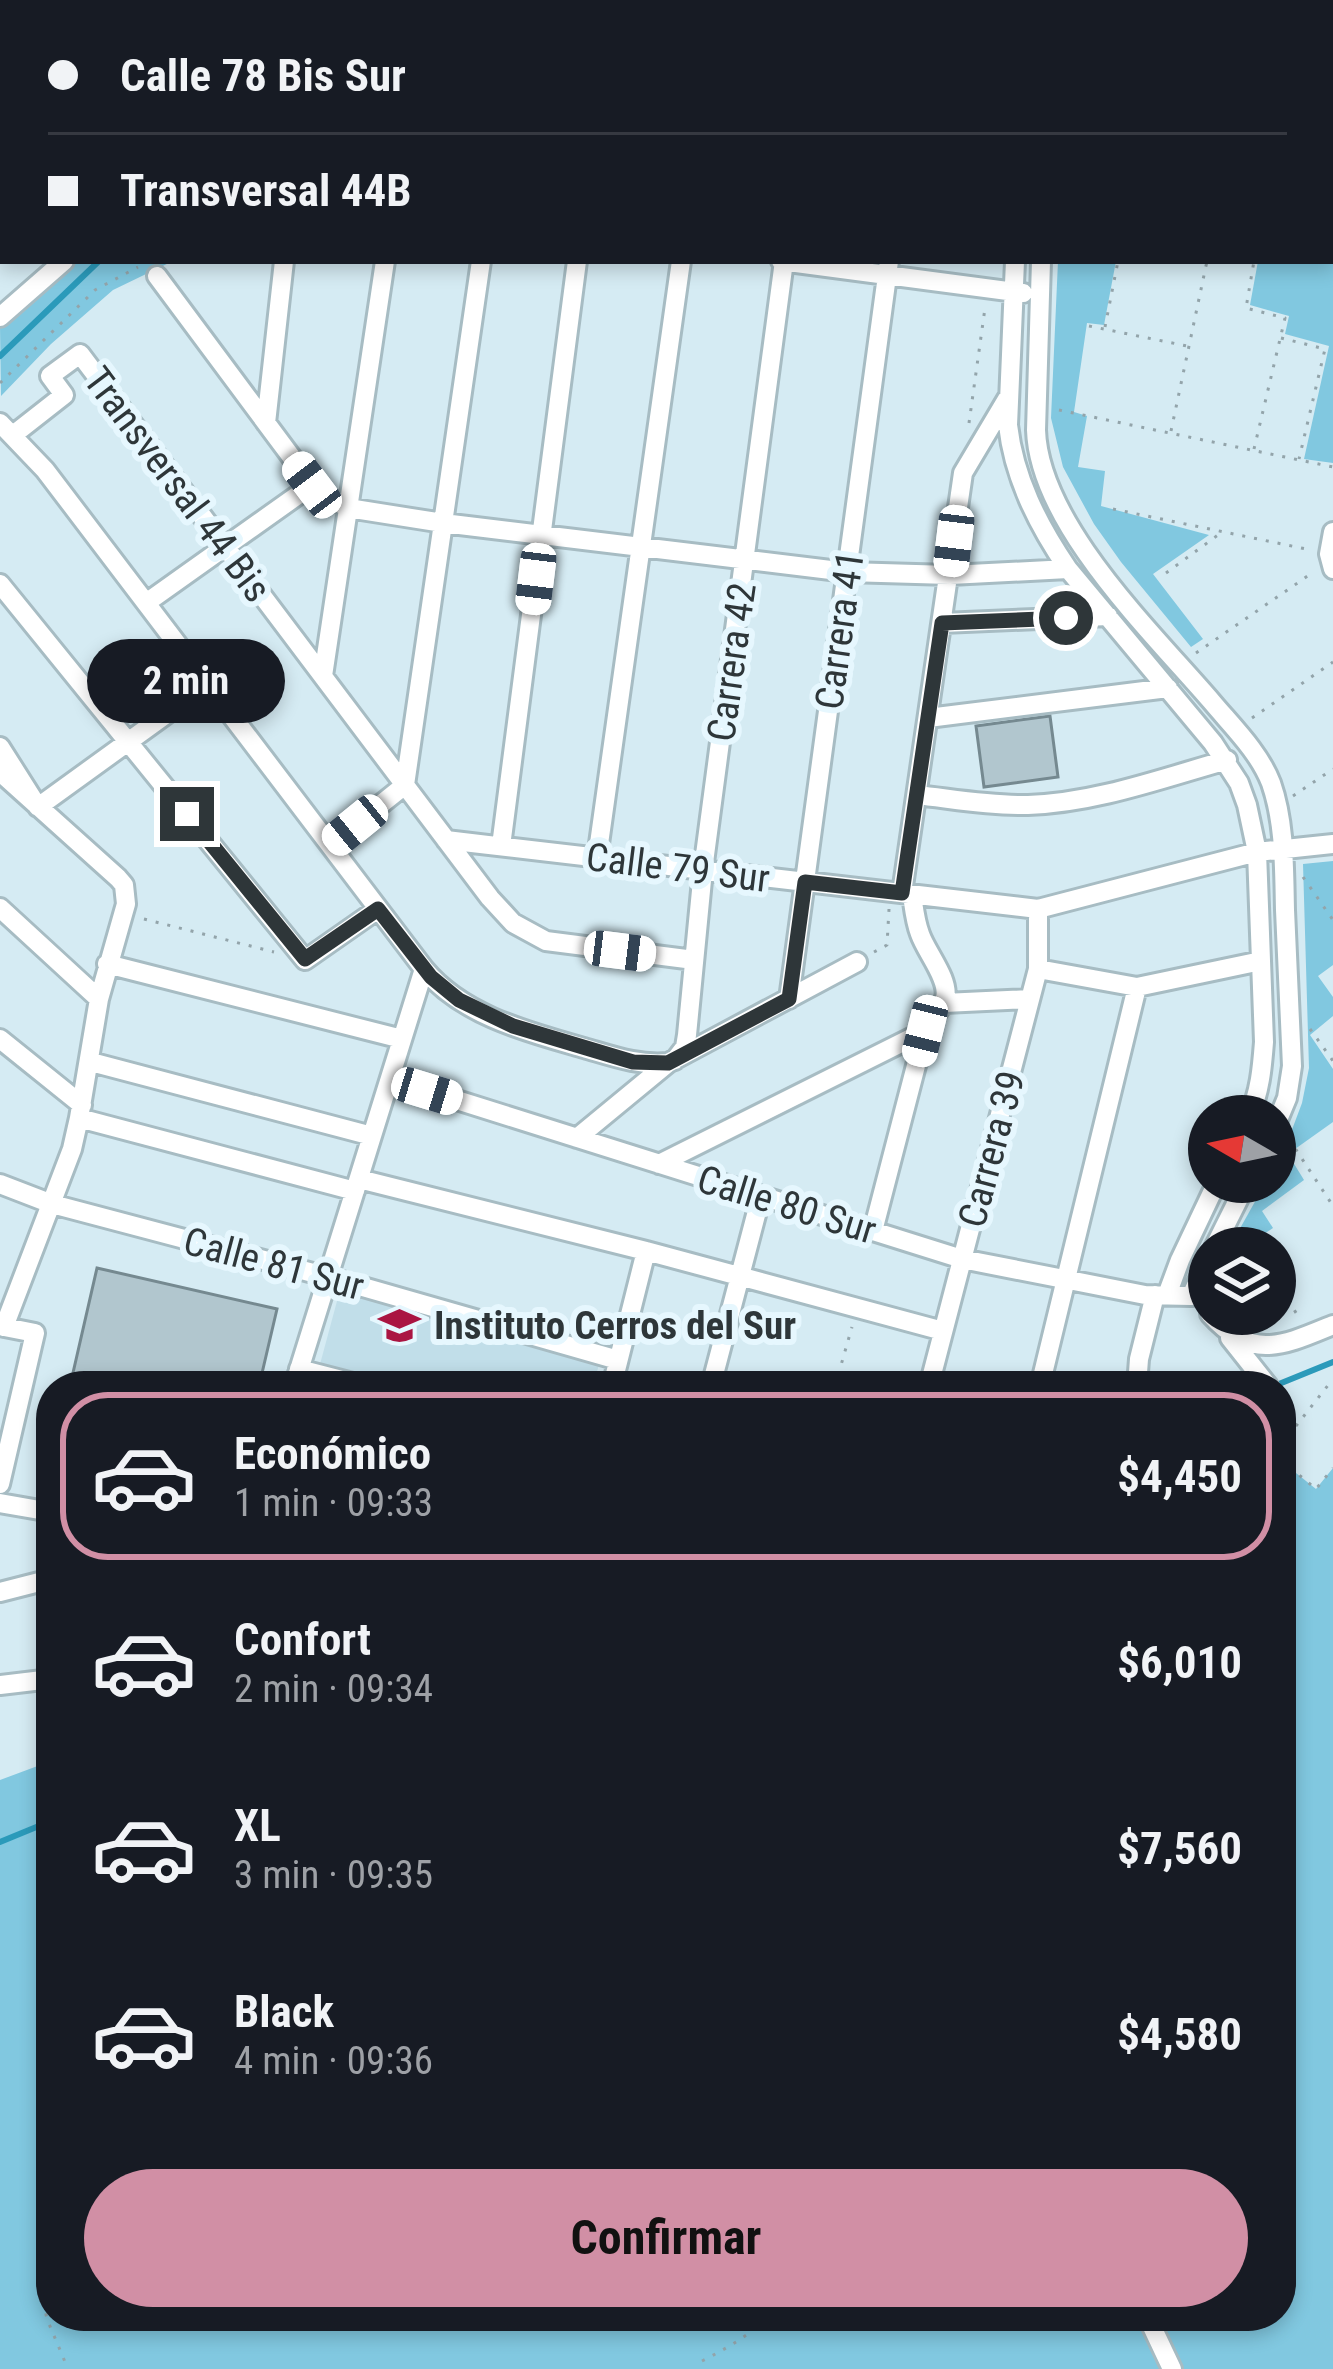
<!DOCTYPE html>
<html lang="es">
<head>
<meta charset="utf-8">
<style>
  :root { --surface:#171b24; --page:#20242c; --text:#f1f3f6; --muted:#9ea1a6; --line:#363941; --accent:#d18fa5 }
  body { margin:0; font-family:"Roboto Condensed",sans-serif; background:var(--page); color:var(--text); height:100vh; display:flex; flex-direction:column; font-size:45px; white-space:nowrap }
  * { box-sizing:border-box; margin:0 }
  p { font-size:39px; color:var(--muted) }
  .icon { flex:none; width:66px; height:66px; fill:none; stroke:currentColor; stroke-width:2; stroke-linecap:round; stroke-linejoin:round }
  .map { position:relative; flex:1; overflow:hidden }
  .side { position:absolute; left:36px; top:1371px; width:1260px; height:960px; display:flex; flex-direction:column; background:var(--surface); border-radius:48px; box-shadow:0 6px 18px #0003 }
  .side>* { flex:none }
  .top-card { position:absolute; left:0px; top:0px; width:1335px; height:264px; box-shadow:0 6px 18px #0003; display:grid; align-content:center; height:264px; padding:0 48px; background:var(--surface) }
  .needle { width:78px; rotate:279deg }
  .controls { position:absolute; left:1188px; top:1095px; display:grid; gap:24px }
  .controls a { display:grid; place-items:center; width:108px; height:108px; border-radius:50%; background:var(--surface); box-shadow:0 6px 18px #0003; font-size:60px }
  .end { position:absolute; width:54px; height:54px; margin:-27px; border:15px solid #2e3639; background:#fff; box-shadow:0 0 0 6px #fff }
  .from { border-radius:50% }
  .bubble { position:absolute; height:84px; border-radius:42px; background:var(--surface); box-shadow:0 6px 18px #0003; font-size:39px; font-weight:700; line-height:84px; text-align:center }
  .car { position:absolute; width:36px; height:72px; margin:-36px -18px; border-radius:15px; box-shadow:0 0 9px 3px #0007; background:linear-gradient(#fff 24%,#345 0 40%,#fff 0 76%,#345 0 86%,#fff 0) }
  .top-card b { display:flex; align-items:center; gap:42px; height:114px; font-size:45px }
  .top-card b+b { border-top:3px solid var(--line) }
  .top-card i { width:30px; height:30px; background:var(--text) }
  ul { padding:21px 0 0; list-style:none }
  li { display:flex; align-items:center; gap:36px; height:168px; margin:0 24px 18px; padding:0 24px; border:6px solid transparent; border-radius:48px }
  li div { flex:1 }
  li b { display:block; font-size:45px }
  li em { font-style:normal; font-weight:700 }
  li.selected { border-color:var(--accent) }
  li>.icon { width:108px; height:108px; stroke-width:1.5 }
  .button { display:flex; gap:24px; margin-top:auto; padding:24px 48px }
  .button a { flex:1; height:138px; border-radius:72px; background:var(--accent); color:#111; font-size:48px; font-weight:700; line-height:138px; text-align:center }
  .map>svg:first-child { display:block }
  .built { fill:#c1dee9 }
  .green { fill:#81c8e0 }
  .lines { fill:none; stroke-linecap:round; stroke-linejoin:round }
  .stream { stroke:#2b9aba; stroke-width:6 }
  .building { fill:#b1c6ce; stroke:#758990; stroke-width:3 }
  .minor-casing { stroke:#a7bcc3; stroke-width:24 }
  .path { stroke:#93a4aa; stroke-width:3; stroke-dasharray:3 9; stroke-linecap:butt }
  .minor { stroke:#fff; stroke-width:18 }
  .route { stroke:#2e3639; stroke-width:15 }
  .labels { text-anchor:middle; stroke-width:12; stroke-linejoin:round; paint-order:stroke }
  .street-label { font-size:39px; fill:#2e3639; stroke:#e6f7fe }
  .poi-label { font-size:39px; font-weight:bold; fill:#2e3639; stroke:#e6f7fe; text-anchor:start }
</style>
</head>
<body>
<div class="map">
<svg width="1333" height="2369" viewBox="0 0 1333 2369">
  <rect width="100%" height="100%" fill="#d5ebf3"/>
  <path class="built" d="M340,1290l260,71 -7,25h-208l-66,-18z"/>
  <path class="green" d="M1333,201v262l-29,-4 25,-113 -44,-12 4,-18 -39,-11 8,-44h74z
    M74,261h99l-60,29 -62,54 -50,52 -1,-70z
    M1058,261h58l-12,64 -17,-2 -13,89 13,4 -9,51 27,4 -4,35 108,29 -56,39 50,65 -12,8 -70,-85 -27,-38 -31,-57 -12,-49z
    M1333,861v104l-15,11 15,21v19l-23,19 23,34v53l-45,32 16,26 -42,31 11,17 -31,20h-13l37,-66h9v-17l12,-22 15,-40 7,-35 -6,-204z
    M1281,1461l35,28 17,-21v901h-1333v-589l51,-19v555h1230z"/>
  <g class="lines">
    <path class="stream" d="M1152,0l5,3
      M424,3l2,-3
      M1332,224l1,1
      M0,356l99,-95
      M1274,1386l59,-24
      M0,1842l51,-21"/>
  </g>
  <path class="building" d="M1050,716l8,61 -74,10 -8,-61z
    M97,1268l180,41 -18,77h-189z"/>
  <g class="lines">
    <defs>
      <path id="minor" d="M1028,0l3,3
        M1262,0l5,3
        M164,1v-1
        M517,3l1,-3
        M611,3v-3
        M718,3v-3
        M819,3l1,-3
        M924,3v-3
        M1009,3l1,-3
        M1076,3l3,-3
        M1109,3l2,-3
        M1307,3l4,-3
        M1324,3l2,-3
        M0,48h3
        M1332,125l1,3
        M0,185l3,5
        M781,261l242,32
        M1015,261l-7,164c6,53 30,100 60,144l145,174 26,40 8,22 10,47 7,190c-2,26 -4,50 -15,74
        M1041,261l-5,169c3,94 116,202 176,272 21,25 47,50 59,81 14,40 13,86 14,127 2,52 5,104 7,156l-5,32 -12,29
        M157,276l159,214 32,18 95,15 404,49 103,3 118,-6
        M0,317l64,-56
        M0,423l45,47 379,499c39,47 104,63 160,79 28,8 55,18 84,15l189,-101
        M266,423l18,-162
        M13,435l51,-40 -14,-19 30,-22 410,544 23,25 33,18 148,19
        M1333,532l-4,22 4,15
        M0,584l305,376 73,-51
        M146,603l166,-118
        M942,623l166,-7
        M323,676l62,-415
        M928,718l240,-30
        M0,747l38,60 170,-123
        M0,772l118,106 6,7 2,19 -27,95 -20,119 -7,31 -68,178
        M917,795c36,4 74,11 111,10 67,-2 135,-27 199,-45
        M446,840l592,69 219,-57 76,-8
        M330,845l75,-60 76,-524
        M501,846l76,-585
        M597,858l84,-597
        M902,893l61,-420 44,-74
        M0,908l99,91
        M107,964l295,75
        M1038,969l99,18 124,-26
        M789,999l100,-738
        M944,1003l86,-4
        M0,1039l82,66
        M675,1060l10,-13 2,-12 16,-165 81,-609
        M91,1062l281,74
        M390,1079l572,180 183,36 46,1
        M79,1118l276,73
        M577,1138l91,-75
        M659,1164l266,-133
        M359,1179l287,72 297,80
        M0,1184l52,20 276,73 290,83
        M873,1231l52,-200c5,-11 17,-22 20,-33 5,-18 -19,-46 -25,-64 -5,-13 -6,-26 -8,-39
        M1214,1248l33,-66
        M1167,1295l13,-35 37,-78
        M1191,1296l18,-38
        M1210,1314c42,47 72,32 123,11
        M0,1326l35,7 -35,151
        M1230,1338l38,48
        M299,1369l66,17
        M294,1386l130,-417
        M612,1386l34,-135
        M711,1386l50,-190
        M929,1386l109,-417v-60
        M1040,1386l97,-399
        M1137,1386l2,-27 16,-64
        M0,1503l51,9
        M0,1592l51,-13
        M0,1685l51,-6
        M1147,2316l25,53"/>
    </defs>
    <use href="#minor" class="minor-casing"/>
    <path class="path" d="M391,0l1,3
      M62,3v-3
      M274,3l1,-3
      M397,3l3,-3
      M443,3l2,-3
      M1089,326l98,20
      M1105,327l13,-66
      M1281,338l44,11 -26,110
      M0,383l95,-93 43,-23
      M1059,410l274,57
      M969,423l16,-115
      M1171,431l36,-170
      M1254,449l31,-131 -39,-10 8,-47
      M1113,509l198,41
      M1166,573l52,-38
      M1196,653l116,-80
      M1252,718l81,-56
      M1293,796l40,-27
      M1303,877l30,43
      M144,919l130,33
      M874,952l13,-7 2,-36
      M1310,1029l23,32
      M1289,1139l44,67
      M1245,1233l9,15
      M1275,1280l25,39
      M835,1386l17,-59
      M1281,1445l52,-66
      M1281,1460l35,29 17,-21
      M51,2268l-10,23 6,28 21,50
      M702,2361c25,-13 47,-25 67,-45"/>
    <use href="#minor" class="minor"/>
  </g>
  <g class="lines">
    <path class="route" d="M187,814l118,145 73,-50 53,68 28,23 54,26 120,36 35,1 121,-64 16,-117 97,11 40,-270 124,-5"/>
  </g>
  <defs>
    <symbol id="school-bare" viewBox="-9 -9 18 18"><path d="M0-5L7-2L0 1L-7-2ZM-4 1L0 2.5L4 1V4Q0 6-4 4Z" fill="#aa1542" stroke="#e6f7fe" stroke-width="2.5" paint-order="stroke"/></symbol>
  </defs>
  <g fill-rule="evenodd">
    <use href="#school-bare" x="370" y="1296" width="59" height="59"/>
  </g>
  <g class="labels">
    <g class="street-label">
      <text transform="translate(178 484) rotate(53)" y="14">Transversal 44 Bis</text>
      <text transform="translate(839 630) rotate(-82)" y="14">Carrera 41</text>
      <text transform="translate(731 662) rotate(-82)" y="14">Carrera 42</text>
      <text transform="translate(678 867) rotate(7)" y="14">Calle 79 Sur</text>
      <text transform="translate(991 1149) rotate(-75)" y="14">Carrera 39</text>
      <text transform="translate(787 1204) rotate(17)" y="14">Calle 80 Sur</text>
      <text transform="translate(274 1263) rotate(15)" y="14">Calle 81 Sur</text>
    </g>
    <g class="poi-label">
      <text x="434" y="1339">Instituto Cerros del Sur</text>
    </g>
  </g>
</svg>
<div class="controls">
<a><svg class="needle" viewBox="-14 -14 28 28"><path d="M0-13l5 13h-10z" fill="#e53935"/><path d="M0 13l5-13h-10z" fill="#9ea1a6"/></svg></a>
<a><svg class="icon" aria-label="layers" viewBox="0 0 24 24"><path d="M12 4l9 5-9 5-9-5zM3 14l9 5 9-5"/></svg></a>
</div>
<i class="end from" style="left:1066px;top:618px"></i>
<i class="end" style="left:187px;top:814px"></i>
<div class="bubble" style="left:87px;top:639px;width:198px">2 min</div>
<i class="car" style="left:312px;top:485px;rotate:323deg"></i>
<i class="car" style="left:954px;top:541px;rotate:187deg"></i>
<i class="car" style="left:536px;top:579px;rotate:187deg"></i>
<i class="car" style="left:355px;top:825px;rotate:231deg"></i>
<i class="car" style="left:620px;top:951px;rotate:97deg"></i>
<i class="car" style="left:925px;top:1031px;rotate:194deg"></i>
<i class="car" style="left:427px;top:1091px;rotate:107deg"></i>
<div class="top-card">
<b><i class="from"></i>Calle 78 Bis Sur</b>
<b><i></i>Transversal 44B</b>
</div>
<section class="side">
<ul>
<li class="selected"><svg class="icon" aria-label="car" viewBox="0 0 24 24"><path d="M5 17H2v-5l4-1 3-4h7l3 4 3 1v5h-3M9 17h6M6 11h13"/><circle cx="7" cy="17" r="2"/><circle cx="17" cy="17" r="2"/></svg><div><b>Económico</b><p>1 min · 09:33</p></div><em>$4,450</em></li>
<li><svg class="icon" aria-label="car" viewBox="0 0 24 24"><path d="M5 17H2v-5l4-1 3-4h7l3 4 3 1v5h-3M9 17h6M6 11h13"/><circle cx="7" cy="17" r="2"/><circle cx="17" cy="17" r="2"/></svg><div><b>Confort</b><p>2 min · 09:34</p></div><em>$6,010</em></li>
<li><svg class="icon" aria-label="car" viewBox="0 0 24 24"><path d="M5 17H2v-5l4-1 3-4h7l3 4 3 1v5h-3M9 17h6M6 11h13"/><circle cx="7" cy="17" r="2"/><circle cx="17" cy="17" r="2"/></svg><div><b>XL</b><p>3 min · 09:35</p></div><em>$7,560</em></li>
<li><svg class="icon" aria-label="car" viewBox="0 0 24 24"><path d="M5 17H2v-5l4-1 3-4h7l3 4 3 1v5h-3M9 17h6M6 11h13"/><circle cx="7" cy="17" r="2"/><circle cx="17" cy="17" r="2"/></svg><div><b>Black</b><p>4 min · 09:36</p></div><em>$4,580</em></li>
</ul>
<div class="button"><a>Confirmar</a></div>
</section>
</div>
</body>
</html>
